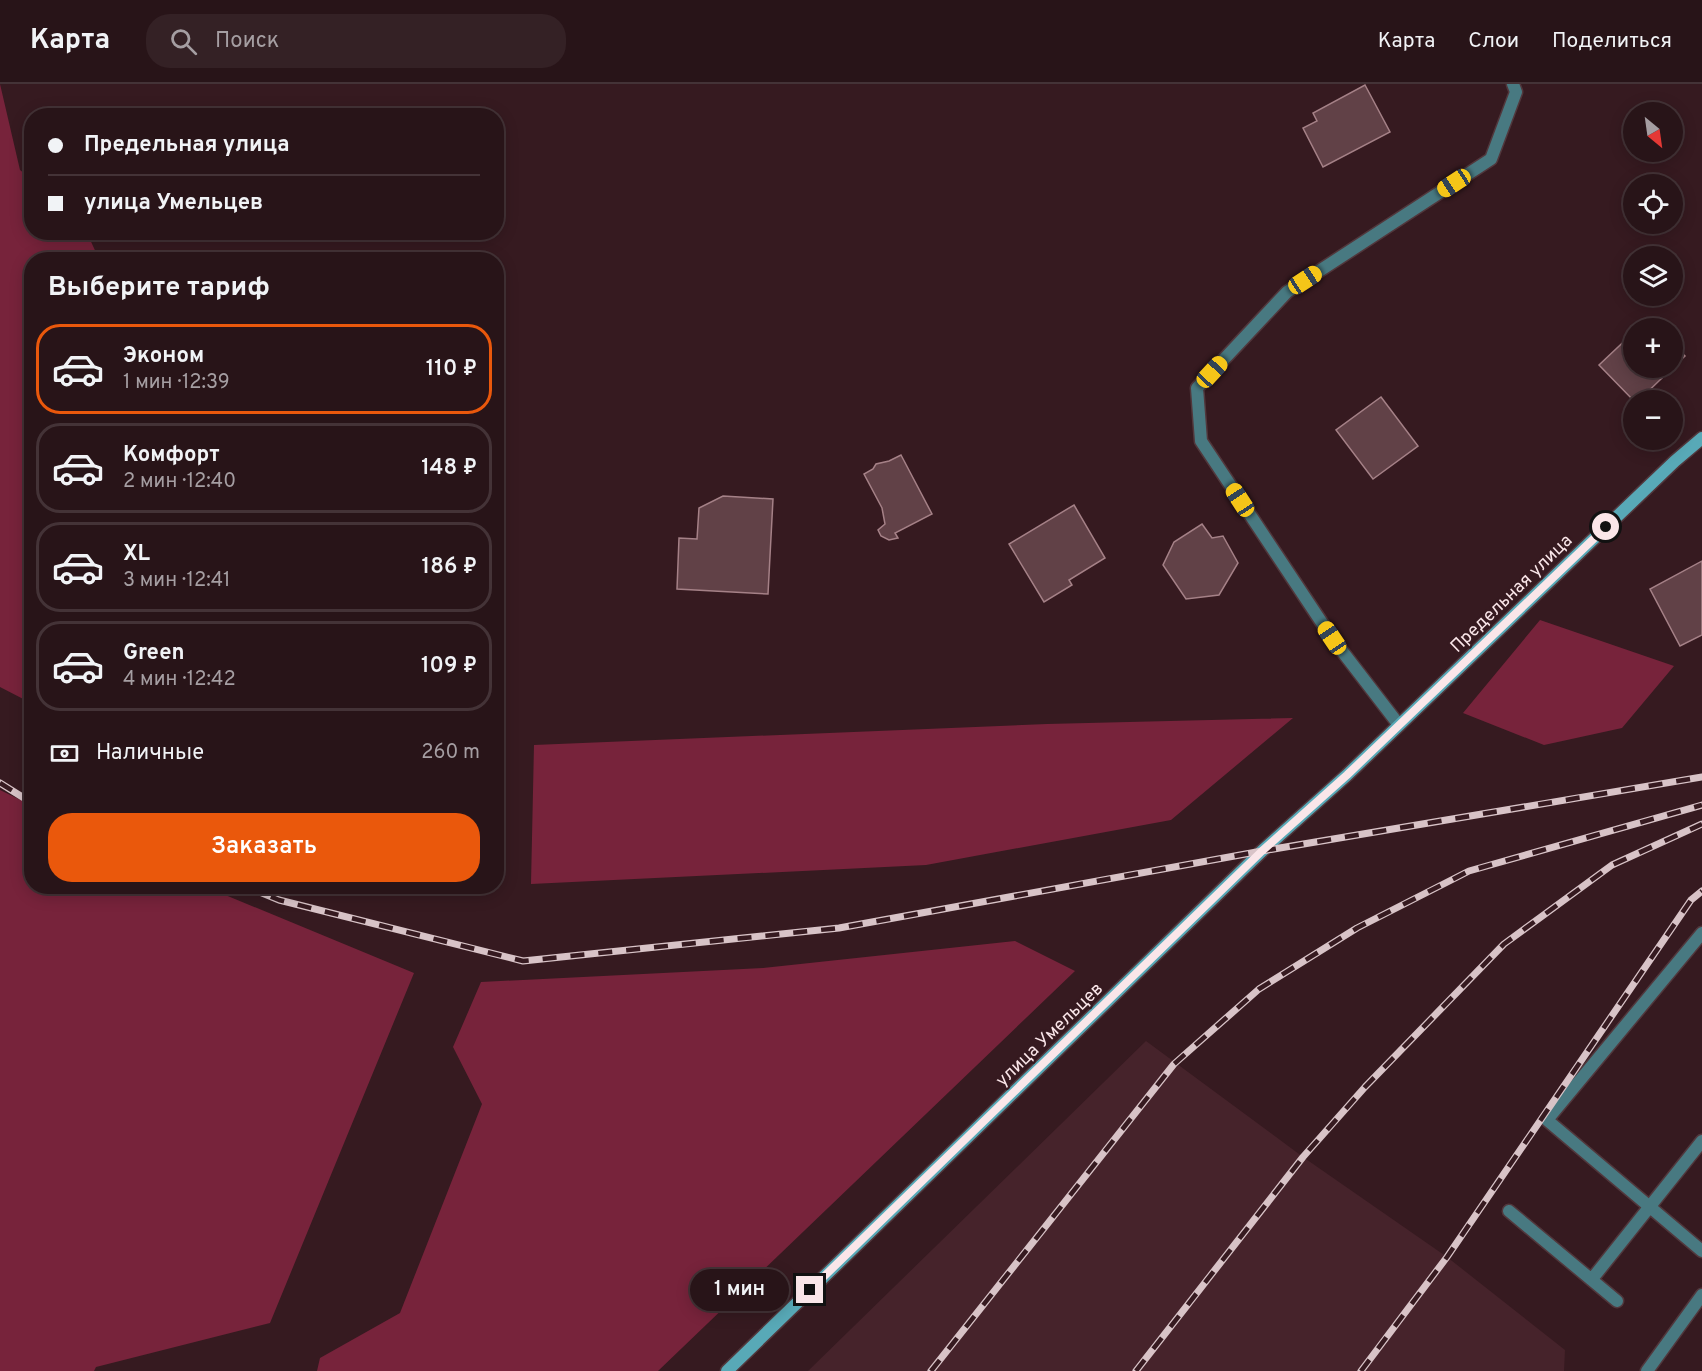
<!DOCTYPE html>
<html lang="ru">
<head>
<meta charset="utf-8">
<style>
  :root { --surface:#281418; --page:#342125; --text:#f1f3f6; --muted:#a59ea2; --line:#443337; --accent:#ea580c }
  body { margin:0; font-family:Overpass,sans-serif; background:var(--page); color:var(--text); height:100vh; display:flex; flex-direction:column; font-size:22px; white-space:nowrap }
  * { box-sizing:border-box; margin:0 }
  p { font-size:20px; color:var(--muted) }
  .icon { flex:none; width:33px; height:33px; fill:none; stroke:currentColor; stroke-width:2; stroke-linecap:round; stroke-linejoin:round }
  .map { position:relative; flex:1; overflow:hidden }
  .details { position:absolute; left:24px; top:168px; width:480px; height:642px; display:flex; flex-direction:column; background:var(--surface); border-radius:24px; box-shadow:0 3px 15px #0003,0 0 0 2px var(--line) }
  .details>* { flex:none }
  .guide { position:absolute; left:24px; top:24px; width:480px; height:132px; border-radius:24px; box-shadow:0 3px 15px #0003,0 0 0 2px var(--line); display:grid; align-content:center; height:132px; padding:0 24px; background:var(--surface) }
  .needle { width:39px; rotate:151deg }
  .controls { position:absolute; left:1623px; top:18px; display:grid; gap:12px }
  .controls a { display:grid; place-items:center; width:60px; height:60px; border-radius:50%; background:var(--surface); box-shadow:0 3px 15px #0003,0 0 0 2px var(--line); font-size:30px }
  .end { position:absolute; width:27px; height:27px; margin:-14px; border:8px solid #fae6e9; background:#111; box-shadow:0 0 0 3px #111 }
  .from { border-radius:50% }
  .bubble { position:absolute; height:42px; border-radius:21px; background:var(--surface); box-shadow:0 3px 15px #0003,0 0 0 2px var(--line); font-size:20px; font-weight:600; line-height:42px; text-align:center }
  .car { position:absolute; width:18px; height:36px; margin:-18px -9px; border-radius:8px; box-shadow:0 0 4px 2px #0007; background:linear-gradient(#f5c518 24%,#345 0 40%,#f5c518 0 76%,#345 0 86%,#f5c518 0) }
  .guide b { display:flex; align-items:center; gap:21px; height:57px; font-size:22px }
  .guide b+b { border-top:2px solid var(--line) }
  .guide i { width:15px; height:15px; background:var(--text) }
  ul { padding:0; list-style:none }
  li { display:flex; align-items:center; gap:18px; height:90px; margin:0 12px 9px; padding:0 12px; border:3px solid var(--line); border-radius:24px }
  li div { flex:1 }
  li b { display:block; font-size:22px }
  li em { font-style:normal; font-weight:600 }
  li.selected { border-color:var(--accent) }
  li>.icon { width:54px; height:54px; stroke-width:1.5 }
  h2 { padding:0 24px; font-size:27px; line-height:72px }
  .pay { display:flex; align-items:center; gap:15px; height:66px; padding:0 24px; font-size:22px }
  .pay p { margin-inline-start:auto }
  .cta { display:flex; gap:12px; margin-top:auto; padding:12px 24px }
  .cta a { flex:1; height:69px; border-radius:24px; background:var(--accent); color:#fff; font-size:24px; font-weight:600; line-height:69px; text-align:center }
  header { display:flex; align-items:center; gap:36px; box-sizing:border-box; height:84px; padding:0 30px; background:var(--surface); border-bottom:2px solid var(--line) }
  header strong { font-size:28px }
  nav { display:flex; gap:33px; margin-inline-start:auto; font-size:21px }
  .search { width:420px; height:54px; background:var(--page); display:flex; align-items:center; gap:15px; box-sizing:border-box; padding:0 21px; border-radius:24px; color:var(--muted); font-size:22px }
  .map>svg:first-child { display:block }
  .built { fill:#46232b }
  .green { fill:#77233b }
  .building { fill:#614147; stroke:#a58187; stroke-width:1.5 }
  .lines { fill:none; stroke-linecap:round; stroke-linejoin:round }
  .lane-casing { stroke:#51373c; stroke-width:15 }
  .street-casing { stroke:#51373c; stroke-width:15 }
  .secondary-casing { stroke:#51373c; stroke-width:15 }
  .lane { stroke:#487981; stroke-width:12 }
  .street { stroke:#487981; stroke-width:12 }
  .secondary { stroke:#58a9b7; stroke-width:12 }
  .rail-casing { stroke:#d8c3c7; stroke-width:7 }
  .rail { stroke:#361a20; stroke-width:4.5; stroke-dasharray:14; stroke-linecap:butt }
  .route { stroke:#fae6e9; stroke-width:8 }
  .labels { text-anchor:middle; stroke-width:4.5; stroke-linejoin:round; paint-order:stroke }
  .street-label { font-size:18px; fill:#fae6e9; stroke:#361a20 }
</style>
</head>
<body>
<header>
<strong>Карта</strong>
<div class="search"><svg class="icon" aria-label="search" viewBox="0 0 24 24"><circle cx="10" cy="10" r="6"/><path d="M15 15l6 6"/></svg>Поиск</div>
<nav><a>Карта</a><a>Слои</a><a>Поделиться</a></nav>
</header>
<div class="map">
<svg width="1702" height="1287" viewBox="0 0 1702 1287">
  <rect width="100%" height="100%" fill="#361a20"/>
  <path class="built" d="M1146,957l157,116 144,100 118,93 -1,21h-756z"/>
  <path class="green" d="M0,0l20,86 11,9 1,53 55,1 12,26 -67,1 -1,443 -31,-16z
    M1540,536l134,46 -52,62 -78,17 -81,-32z
    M1293,634l-122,102 -245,45 -395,19 3,-139 513,-21z
    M0,706l31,15 1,81 174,1 208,86 -144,350 -174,44 -2,4h-94z
    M1015,857l60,30 -417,400h-341l3,-13 80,-45 82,-209 -29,-57 28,-65 282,-14z"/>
  <path class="building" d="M1365,1l25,47 -67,35 -20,-39 14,-7 -4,-8z
    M1648,234l10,10h-21z
    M1634,248v36h38v-25l13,13 -46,44 -5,1 -35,-36z
    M1381,313l37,49 -45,33 -37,-49z
    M901,371l31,59 -37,19 3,5 -9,2 -8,-4 -3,-6 7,-6 -3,-16 -18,-34 9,-5 3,-5 13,-3z
    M723,412l50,3 -5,95 -91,-5 2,-51 18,1 2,-31z
    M1074,421l31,53 -36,22 3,5 -28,17 -35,-58z
    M1202,440l10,14 11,-2 15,27 -19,32 -33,4 -23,-34 11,-23z
    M1702,477v74l-22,11 -30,-57z"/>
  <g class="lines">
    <defs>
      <path id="lane" d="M1702,849l-155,187 155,131
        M1509,1127l108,90
        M1592,1195l110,-138
        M1647,1287l55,-76"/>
      <path id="street" d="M1399,641l-67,-87 -131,-197 -4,-53 90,-96 204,-133 25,-67 -3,-8"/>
      <path id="secondary" d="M727,1287l535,-520 85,-76 328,-314 27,-23"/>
    </defs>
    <use href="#lane" class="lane-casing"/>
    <use href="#street" class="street-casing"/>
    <use href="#secondary" class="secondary-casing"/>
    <use href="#lane" class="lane"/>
    <use href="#street" class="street"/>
    <use href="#secondary" class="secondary"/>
    <defs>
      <path id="rail" d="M0,699l32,20
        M245,802l34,14 244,61 316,-33 423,-77 440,-74
        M931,1287l243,-307 85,-75 98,-61 112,-57 233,-66
        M1136,1287l167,-214 62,-70 139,-143 108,-79 90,-41
        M1361,1287l86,-114 244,-357 11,-9"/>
    </defs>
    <use href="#rail" class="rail-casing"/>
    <use href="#rail" class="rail"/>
  </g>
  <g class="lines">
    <path class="route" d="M810,1206l452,-439 85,-76 259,-248"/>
  </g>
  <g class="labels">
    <g class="street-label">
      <text transform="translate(1511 509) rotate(-44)" y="6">Предельная улица</text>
      <text transform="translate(1049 950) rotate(-44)" y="6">улица Умельцев</text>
    </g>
  </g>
</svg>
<div class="controls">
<a><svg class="needle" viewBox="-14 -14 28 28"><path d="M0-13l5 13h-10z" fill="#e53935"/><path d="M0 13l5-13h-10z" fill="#a59ea2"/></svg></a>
<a><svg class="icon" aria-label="locate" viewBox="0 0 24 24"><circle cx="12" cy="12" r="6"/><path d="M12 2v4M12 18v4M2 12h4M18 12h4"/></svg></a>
<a><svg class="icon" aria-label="layers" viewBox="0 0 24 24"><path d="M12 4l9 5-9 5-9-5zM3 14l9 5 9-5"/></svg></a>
<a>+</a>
<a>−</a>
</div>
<i class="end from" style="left:1606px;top:443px"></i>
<i class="end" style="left:810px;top:1206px"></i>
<div class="bubble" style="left:690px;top:1185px;width:99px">1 мин</div>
<i class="car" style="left:1454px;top:99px;rotate:237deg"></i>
<i class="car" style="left:1305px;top:196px;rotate:57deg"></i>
<i class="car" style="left:1212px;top:288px;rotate:43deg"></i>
<i class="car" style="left:1240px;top:416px;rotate:327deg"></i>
<i class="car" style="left:1332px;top:554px;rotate:326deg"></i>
<div class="guide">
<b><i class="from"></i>Предельная улица</b>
<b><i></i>улица Умельцев</b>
</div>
<section class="details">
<h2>Выберите тариф</h2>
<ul>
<li class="selected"><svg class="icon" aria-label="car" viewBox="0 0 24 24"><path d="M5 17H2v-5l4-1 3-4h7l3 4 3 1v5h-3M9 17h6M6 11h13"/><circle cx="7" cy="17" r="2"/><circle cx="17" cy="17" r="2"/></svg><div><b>Эконом</b><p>1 мин · 12:39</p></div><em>110 ₽</em></li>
<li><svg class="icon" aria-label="car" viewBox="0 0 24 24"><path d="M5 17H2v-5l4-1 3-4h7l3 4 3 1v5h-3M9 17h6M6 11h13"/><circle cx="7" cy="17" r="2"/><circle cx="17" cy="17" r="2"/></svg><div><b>Комфорт</b><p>2 мин · 12:40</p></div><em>148 ₽</em></li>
<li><svg class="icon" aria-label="car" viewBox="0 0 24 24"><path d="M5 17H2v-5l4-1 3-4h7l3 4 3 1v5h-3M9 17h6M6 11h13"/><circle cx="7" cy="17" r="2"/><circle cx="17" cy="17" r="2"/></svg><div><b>XL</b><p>3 мин · 12:41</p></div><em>186 ₽</em></li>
<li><svg class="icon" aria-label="car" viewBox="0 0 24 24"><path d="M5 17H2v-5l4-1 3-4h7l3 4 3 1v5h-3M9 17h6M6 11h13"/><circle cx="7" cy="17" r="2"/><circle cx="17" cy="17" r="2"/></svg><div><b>Green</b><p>4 мин · 12:42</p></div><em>109 ₽</em></li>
</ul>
<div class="pay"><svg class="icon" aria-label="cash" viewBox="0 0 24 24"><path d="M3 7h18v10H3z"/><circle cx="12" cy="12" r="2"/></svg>Наличные<p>260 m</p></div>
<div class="cta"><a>Заказать</a></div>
</section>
</div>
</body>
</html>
